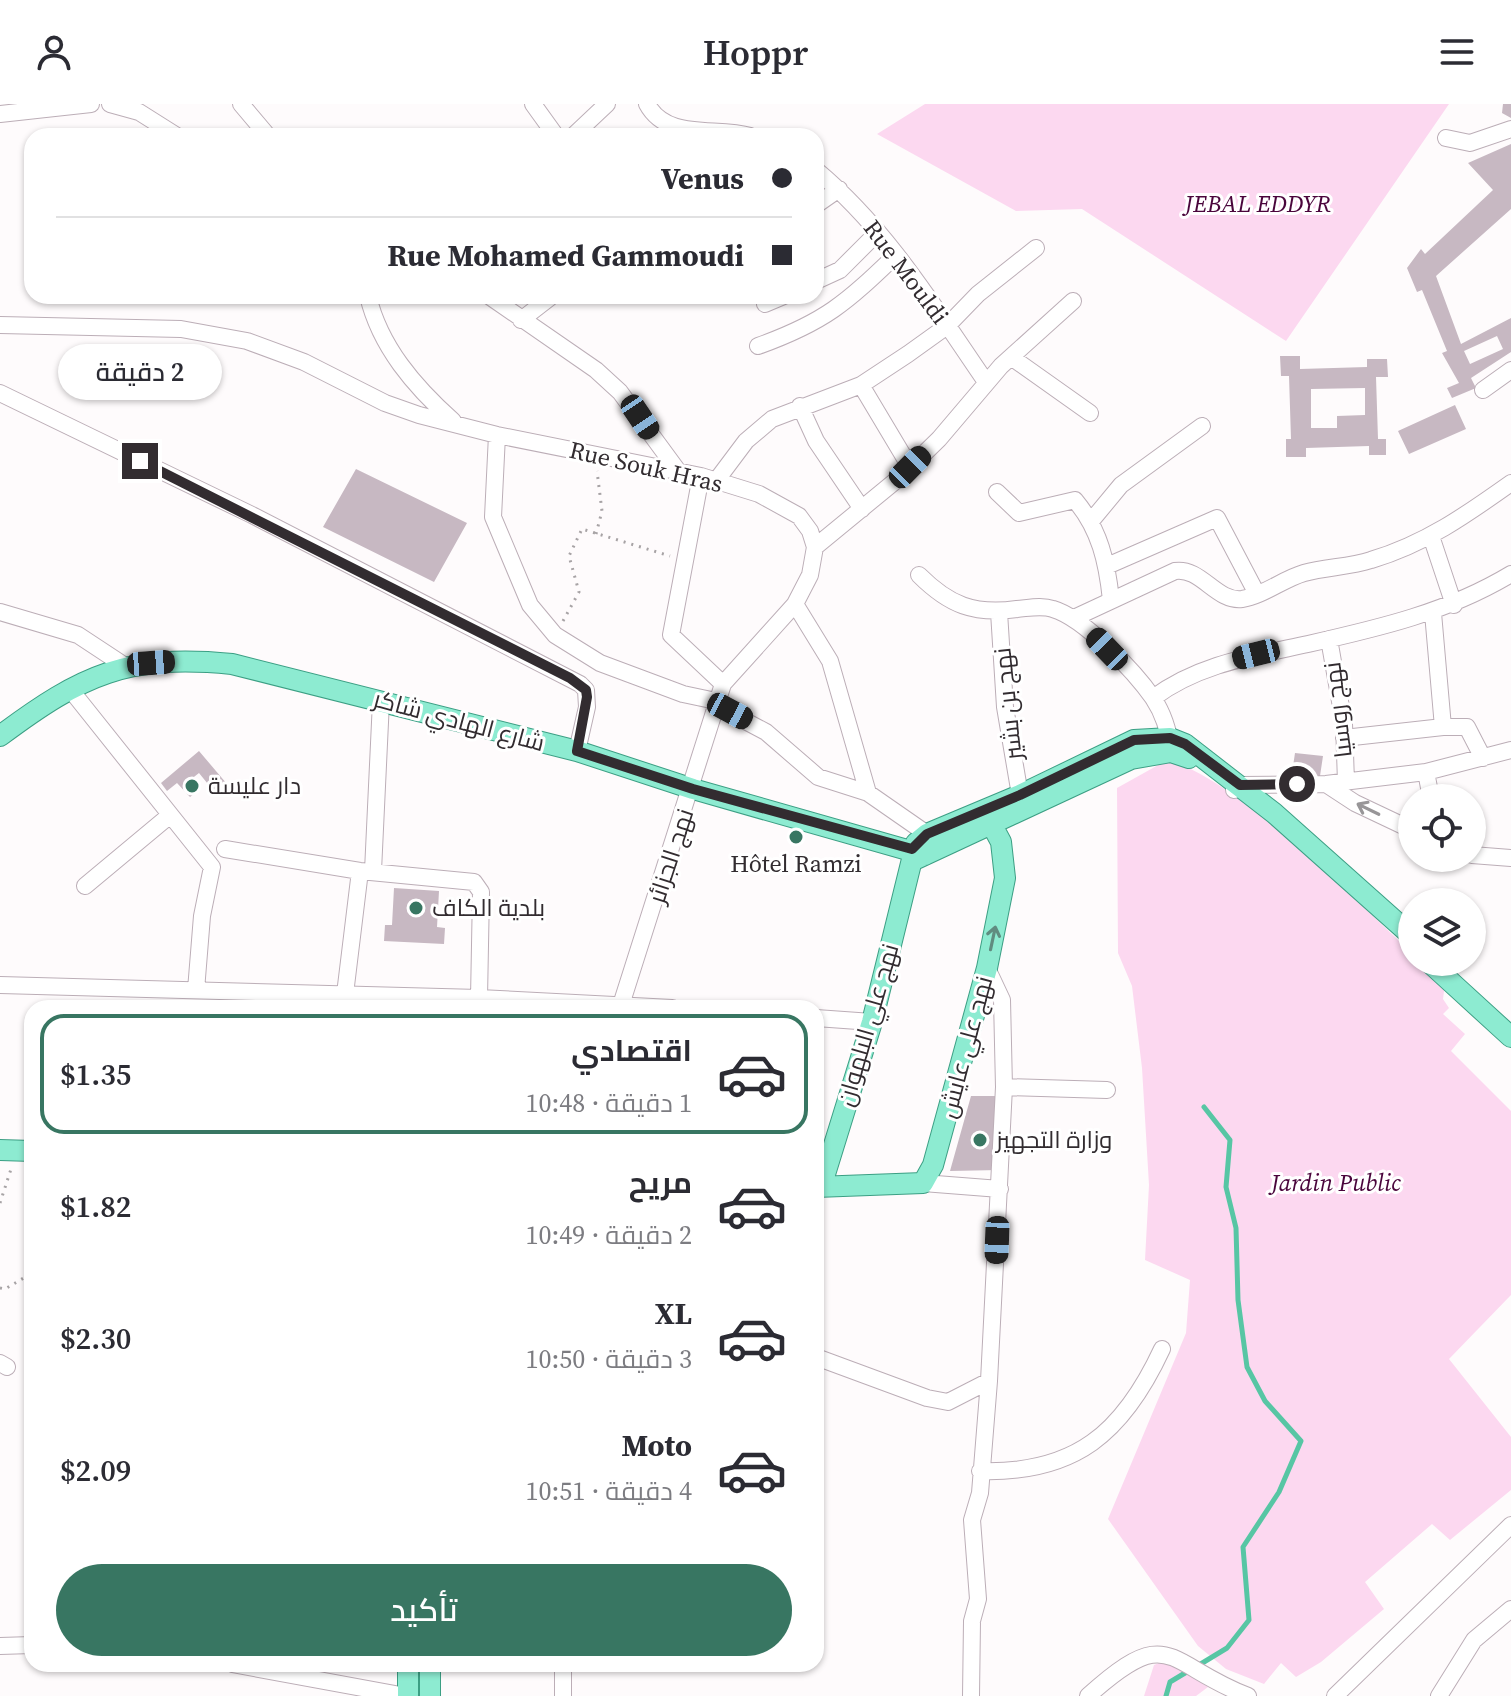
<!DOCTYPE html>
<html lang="ar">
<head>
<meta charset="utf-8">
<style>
  :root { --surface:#fff; --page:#f2f2f3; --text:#2b2b33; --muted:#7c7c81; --line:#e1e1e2; --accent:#387662 }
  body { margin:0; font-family:"Source Serif 4",Cairo,serif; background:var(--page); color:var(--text); direction:rtl; height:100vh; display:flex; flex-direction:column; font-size:30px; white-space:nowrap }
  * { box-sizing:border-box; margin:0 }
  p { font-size:26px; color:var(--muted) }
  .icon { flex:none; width:44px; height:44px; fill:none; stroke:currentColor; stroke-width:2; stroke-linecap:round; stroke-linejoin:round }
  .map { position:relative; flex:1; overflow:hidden; direction:ltr }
  .side { position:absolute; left:24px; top:896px; width:800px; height:672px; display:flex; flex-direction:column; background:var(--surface); border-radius:24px; box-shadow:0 2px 6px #0004; direction:rtl }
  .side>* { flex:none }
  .banner { position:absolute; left:24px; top:24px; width:800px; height:176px; border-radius:24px; box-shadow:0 2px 6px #0004; direction:rtl; display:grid; align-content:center; height:176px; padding:0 32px; background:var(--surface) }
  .controls { position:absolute; left:1398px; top:680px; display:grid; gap:16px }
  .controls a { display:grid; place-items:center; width:88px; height:88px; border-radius:50%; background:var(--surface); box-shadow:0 2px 6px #0004; font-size:40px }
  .end { position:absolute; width:36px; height:36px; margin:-18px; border:10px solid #322c30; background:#fff; box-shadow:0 0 0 4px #fff }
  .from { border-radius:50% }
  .bubble { position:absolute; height:56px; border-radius:28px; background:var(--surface); box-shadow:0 2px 6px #0004; font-size:26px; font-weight:600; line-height:56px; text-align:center; direction:rtl }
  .car { position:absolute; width:24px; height:48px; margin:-24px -12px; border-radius:10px; box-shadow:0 0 6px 2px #0007; background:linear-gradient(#222 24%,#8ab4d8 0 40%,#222 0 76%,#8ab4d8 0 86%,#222 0) }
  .banner b { display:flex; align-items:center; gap:28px; height:76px; font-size:30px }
  .banner b+b { border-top:2px solid var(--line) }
  .banner i { width:20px; height:20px; background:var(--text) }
  ul { padding:14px 0 0; list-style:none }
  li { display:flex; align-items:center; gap:24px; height:120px; margin:0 16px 12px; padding:0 16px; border:4px solid transparent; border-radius:24px }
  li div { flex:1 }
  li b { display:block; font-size:30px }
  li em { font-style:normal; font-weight:600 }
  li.selected { border-color:var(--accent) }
  li>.icon { width:72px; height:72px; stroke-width:1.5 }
  .cta { display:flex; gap:16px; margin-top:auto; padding:16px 32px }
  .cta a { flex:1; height:92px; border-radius:48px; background:var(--accent); color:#fff; font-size:32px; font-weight:600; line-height:92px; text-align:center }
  header { display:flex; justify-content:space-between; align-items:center; height:104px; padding:0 32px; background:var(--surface); font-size:36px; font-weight:600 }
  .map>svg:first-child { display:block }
  .green { fill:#fcd8f0 }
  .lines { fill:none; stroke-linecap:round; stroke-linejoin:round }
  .stream { stroke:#57c6a4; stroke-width:5 }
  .building { fill:#c7b8c2; fill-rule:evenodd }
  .minor-casing { stroke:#bcaeb7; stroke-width:18 }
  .major-casing { stroke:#3c9f84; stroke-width:22 }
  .path { stroke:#a7a3a5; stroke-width:3; stroke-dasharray:2 6; stroke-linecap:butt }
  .minor { stroke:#fff; stroke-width:16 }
  .major { stroke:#8debd1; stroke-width:20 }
  .oneway { stroke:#989698 }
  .oneway2 { stroke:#608c80 }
  .route { stroke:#322c30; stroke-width:10 }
  .poi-dot { fill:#387662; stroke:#fff; stroke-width:3 }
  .labels { text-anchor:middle; stroke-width:6; stroke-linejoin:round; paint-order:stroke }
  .park-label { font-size:24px; font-style:italic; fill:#4a053c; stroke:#fff }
  .street-label { font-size:24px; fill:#322c30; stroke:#fff }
  .poi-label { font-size:24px; fill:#322c30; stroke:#fff; text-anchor:start }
</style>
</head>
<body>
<header><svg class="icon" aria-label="menu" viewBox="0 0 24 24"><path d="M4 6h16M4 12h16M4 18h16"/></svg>Hoppr<svg class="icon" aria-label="person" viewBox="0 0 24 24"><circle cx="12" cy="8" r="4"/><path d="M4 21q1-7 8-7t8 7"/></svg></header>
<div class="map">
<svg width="1511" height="1592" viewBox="0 0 1511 1592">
  <rect width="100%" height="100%" fill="#fefbfc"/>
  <path class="green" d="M925,0h524l-163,237 -204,-132 -66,2 -139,-77z
    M1169,655c87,35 174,130 243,194v9h10l23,22 -2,15 6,9 -6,6 22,20 -14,17 60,60v184l-62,64 62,78v53l-61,50 -18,-16 -67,58 19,27 -63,53 -25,15 -15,-14 -17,21 -38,-15 -28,-23 -90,-127 78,-186 4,-53 -45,-20 4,-75 -7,-117 -10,-82 -14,-33 -1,-165z
    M1166,1556l42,27 -12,9h-52l10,-31z"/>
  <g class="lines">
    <path class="stream" d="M1199,1561l28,-17 22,-28 -6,-73 36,-55 22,-51 -36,-40 -18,-34 -9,-67 -2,-72 -10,-41 4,-47 -26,-33
      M1166,1592l4,-14 20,-12"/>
  </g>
  <path class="building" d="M1503,0h8v14l-9,-5z
    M1511,40v65l-75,67 25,68 50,-26v34l-40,26 5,10 -24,10 -5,-10 12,-5 -17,-30 5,-2 -25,-61 -5,2 -10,-24 14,-19 4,5 68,-64 -25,-27zM1497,232l6,13 -33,15 -6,-13z
    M1280,252h20v13l67,-2v-8h20l1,18h-12l2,62h8v16h-17v-9l-63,2v9h-20v-18h5l-2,-63h-8zM1365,284v27l-28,1v12h-26v-39z
    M1455,301l11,24 -57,25 -11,-23z
    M356,365l111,54 -33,59 -111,-55z
    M199,647l28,33 -11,10 -17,-21 -9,7 9,10 -9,7 -13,-14 -10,8 -6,-8z
    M1295,649l28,3 -3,20 -28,-3z
    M394,784l45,3 -2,36 8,1 -1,16 -60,-3 1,-16h7z
    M971,992h25l3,74 -49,1z"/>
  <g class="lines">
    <defs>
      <path id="minor" d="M110,0l29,8 38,24
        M241,0l27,32
        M533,0l23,32
        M647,0c20,37 69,22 103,32
        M0,10l91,-10
        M573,32l34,-32
        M1446,34l24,5 41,-14
        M816,66c71,59 119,138 170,212
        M816,101l23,-16
        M816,177l24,-11 38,-38
        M368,192c12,51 47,91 85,125
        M489,192l107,74 24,22 58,79
        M765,200l19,-8
        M521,216l31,-24
        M0,221l181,4 66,12 57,21 81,41 34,12 78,20 204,41 58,18 40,22 11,15 5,16 -5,28 -15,29 -72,80 -102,321
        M758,242c67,-24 88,-43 138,-91
        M1011,253l79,56
        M861,281l49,82
        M1483,286l28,-20
        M0,289l252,122 328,169 6,6 1,17 -10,44
        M800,302l16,35 46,68
        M497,331l-4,82 37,88 25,30 45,28 83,31 33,7
        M701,372l-30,159 52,49
        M716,377l30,-40 26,-22 89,-34 47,-31 39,-28 31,-32 58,-46
        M997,388l22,21 56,-13c25,30 32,62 36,100
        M1092,416l29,-35 81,-59
        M1431,432l23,69
        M815,443l84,-69 40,-39 62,-73 72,-65
        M1107,462l110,-48 40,76
        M919,471c30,30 55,40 98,34 12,-1 25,-4 36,0 31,9 82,63 100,89 10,15 16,34 18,52
        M795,500l35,57 38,132 59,41
        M0,508l78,23 47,31
        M999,508l6,95 15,88
        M1433,509l10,114h24l16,31
        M1074,514l101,-47c26,-4 41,31 67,28 21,-3 41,-20 62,-26 22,-6 46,-6 67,-13 54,-16 95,-45 140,-77
        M1329,535l15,85 2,58
        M70,585l142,178 -10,49 -6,74
        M1153,594c45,-34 100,-42 155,-54 71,-16 140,-32 203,-70
        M715,601l51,27 52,45 50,16
        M1344,634l99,-11
        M1426,668l5,26
        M1326,680l29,19 57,27
        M1234,686l6,-5 86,-1 100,-12 85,-22
        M225,745l135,22 114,11 7,10 -2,106
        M1472,751l39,3
        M373,767l8,-170
        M85,782l84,-70
        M0,881l479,13 193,10
        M345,890l15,-123
        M816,914l56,4
        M1004,983l103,3
        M923,1079l77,6
        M816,1253l111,41 21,4 41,-21
        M0,1259l7,4
        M980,1367c95,3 143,-38 182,-122
        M0,1542l32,-1
        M232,1560l174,32
        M563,1592v-32
        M971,1592l1,-75 6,-22 -6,-79 8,-27 9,-112 15,-294 -2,-87 -15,-32
        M1088,1592c83,-75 77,-32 160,0
        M1335,1592l176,-171
        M1439,1592l35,-56 37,-31"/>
      <path id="major" d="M0,632c83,-62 127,-82 232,-72l345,87 116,38 232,66
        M914,756l217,-101 40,-7 18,6
        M1429,858l82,75
        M0,1046l32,1
        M816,1083l107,-4 10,-18 54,-197 18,-90 -4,-36 -15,-28
        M821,1083l51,-165 44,-179 11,-9 93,-39 114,-55 36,-2 15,6 89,69 138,123
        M408,1592v-32
        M430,1592v-32"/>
    </defs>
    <use href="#minor" class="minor-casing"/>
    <use href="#major" class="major-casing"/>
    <path class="path" d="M596,430l6,-23 -5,-40
      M563,517l16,-29 -10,-36 13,-27 88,27
      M0,1099l12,-37
      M0,1184l5,1 27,-16"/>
    <use href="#minor" class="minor"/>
    <use href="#major" class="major"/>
  </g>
  <defs><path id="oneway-shaft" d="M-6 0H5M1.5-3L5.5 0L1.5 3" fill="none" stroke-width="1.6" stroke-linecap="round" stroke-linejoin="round" transform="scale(2)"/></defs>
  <use class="oneway" href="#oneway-shaft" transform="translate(1368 705) rotate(-154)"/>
  <use class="oneway2" href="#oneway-shaft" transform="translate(993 834) rotate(-78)"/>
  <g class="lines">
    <path class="route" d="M140,357l430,217 16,12 1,7 -10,54 116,38 219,60 15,-15 93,-39 114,-55 36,-2 15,6 55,41 57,-1"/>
  </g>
  <g class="poi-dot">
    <circle cx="192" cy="682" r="8"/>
    <circle cx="796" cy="733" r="8"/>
    <circle cx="416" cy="804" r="8"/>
    <circle cx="980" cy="1036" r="8"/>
  </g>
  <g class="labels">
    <g class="park-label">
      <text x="1258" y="108">JEBAL EDDYR</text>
      <text x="1336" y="1087">Jardin Public</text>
    </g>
    <g class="street-label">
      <text transform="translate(906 168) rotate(53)" y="8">Rue Mouldi</text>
      <text transform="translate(646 363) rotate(13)" y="8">Rue Souk Hras</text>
      <text transform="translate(1008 600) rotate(-96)" y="8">نهج بن بشير</text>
      <text transform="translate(1338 606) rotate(-97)" y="8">نهج روسيا</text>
      <text transform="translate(459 617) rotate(15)" y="8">شارع الهادي شاكر</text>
      <text transform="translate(671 752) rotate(-72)" y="8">نهج الجزائر</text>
      <text transform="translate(868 921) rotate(-74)" y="8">نهج علي البلهوان</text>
      <text transform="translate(966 943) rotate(-75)" y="8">نهج علي عايش</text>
    </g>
    <g class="poi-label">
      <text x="208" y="690">دار عليسة</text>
      <text x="796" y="768" text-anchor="middle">Hôtel Ramzi</text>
      <text x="432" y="812">بلدية الكاف</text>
      <text x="996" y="1044">وزارة التجهيز</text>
    </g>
  </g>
</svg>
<div class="controls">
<a><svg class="icon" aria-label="locate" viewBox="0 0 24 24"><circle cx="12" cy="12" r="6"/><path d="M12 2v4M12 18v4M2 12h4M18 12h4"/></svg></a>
<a><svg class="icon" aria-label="layers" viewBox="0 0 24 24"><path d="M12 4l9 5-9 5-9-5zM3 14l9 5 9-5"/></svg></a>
</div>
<i class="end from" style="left:1297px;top:680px"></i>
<i class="end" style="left:140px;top:357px"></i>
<div class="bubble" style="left:58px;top:240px;width:164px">2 دقيقة</div>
<i class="car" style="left:640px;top:313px;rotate:146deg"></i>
<i class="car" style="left:910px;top:363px;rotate:45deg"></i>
<i class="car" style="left:1107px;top:545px;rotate:316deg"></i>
<i class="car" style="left:1256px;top:550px;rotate:256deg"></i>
<i class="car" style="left:151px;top:559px;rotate:86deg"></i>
<i class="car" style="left:730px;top:607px;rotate:118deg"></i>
<i class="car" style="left:997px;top:1136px;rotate:182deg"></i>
<div class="banner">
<b><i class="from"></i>Venus</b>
<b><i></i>Rue Mohamed Gammoudi</b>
</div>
<section class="side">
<ul>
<li class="selected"><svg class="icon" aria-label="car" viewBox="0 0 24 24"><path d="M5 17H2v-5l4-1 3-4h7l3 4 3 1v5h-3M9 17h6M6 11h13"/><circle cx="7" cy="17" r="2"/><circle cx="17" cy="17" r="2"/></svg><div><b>اقتصادي</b><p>1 دقيقة · 10:48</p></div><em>$1.35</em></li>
<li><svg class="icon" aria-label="car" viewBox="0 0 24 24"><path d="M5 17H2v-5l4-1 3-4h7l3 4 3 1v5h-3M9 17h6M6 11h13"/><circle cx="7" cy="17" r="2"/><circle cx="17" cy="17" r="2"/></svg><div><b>مريح</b><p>2 دقيقة · 10:49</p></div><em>$1.82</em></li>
<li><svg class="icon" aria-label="car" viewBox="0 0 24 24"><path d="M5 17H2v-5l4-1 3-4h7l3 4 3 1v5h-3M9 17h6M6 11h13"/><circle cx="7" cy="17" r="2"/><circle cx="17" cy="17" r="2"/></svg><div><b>XL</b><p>3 دقيقة · 10:50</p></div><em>$2.30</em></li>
<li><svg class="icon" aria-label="car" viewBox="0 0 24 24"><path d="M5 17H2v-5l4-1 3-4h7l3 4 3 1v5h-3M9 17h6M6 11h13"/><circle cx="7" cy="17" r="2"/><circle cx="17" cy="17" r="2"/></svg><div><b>Moto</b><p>4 دقيقة · 10:51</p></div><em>$2.09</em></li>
</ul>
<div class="cta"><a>تأكيد</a></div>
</section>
</div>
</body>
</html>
